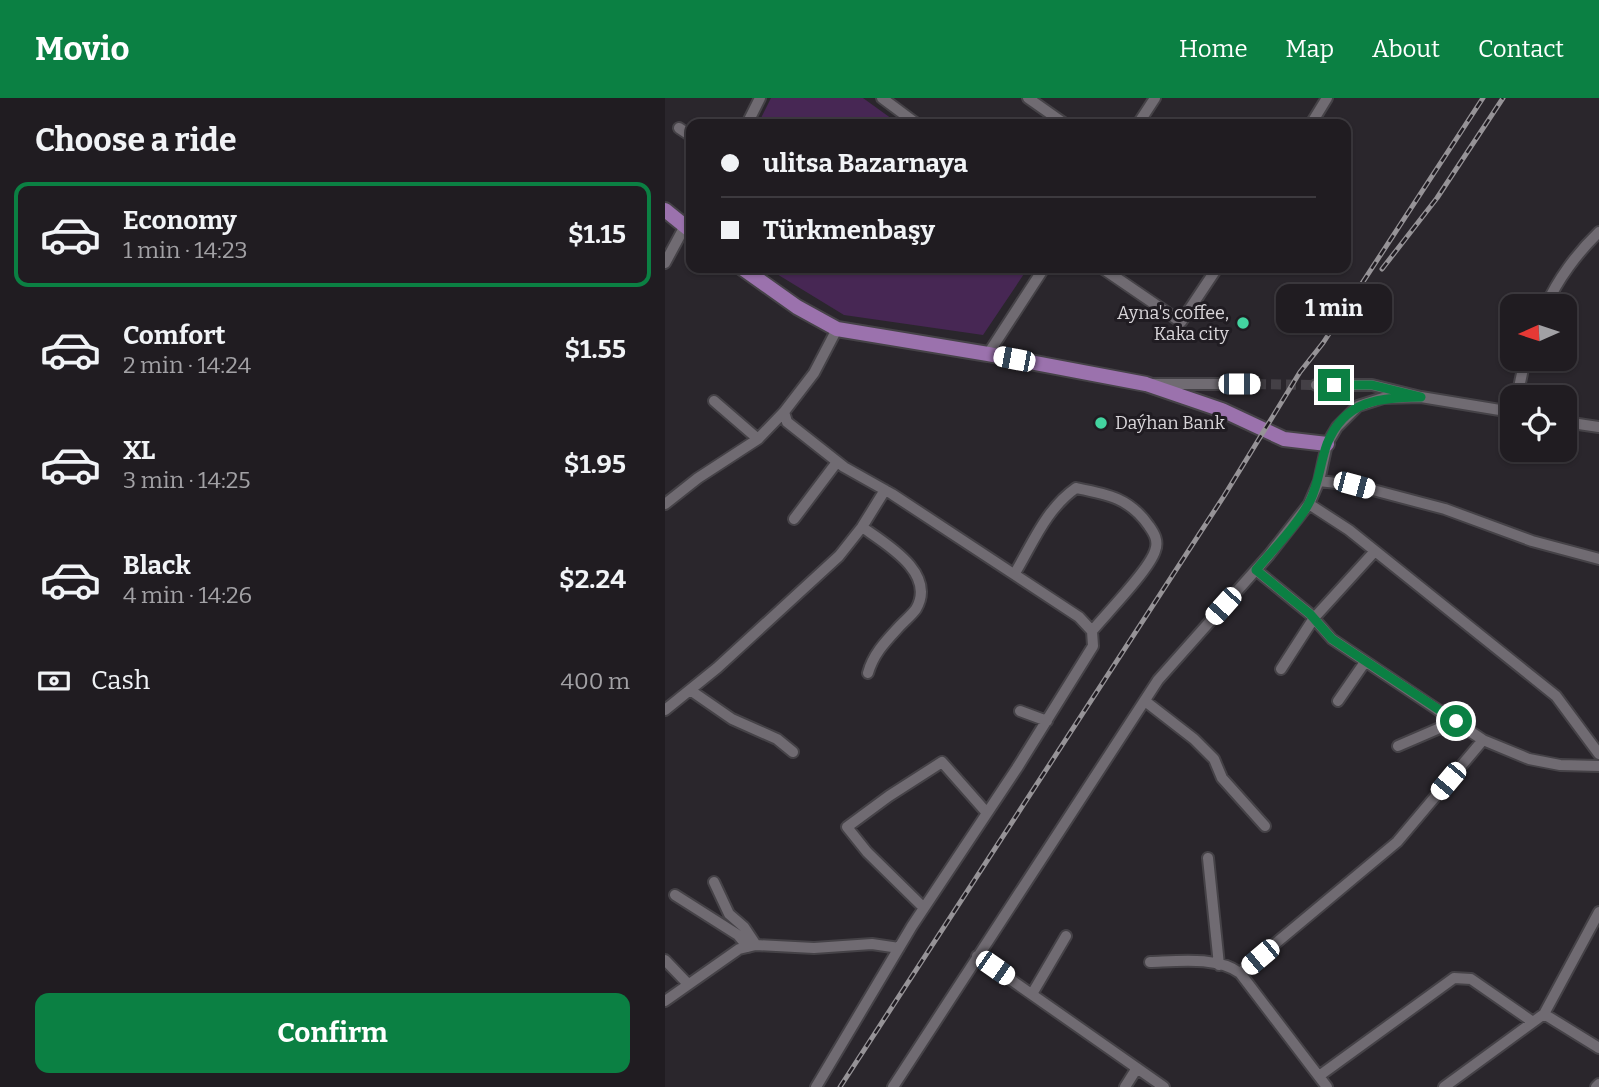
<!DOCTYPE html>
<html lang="en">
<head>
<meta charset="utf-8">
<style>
  :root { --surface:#201c21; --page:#28252a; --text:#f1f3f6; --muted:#a2a1a5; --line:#3d3a3f; --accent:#0b8043 }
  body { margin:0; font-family:Bitter,serif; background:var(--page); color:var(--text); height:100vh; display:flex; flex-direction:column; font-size:26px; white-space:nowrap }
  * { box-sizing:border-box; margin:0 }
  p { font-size:23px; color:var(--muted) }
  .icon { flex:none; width:38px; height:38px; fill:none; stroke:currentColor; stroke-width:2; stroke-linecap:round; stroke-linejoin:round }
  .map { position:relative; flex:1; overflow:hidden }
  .drawer { display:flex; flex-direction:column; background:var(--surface); width:665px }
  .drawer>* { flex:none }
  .guide { position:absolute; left:21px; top:21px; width:665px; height:154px; border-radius:14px; box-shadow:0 2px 5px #0004,0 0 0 2px var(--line); display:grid; align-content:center; height:154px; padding:0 35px; background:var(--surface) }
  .needle { width:46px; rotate:267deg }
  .tools { position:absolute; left:835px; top:196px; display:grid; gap:14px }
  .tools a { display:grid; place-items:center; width:77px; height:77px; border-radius:14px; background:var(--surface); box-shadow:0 2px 5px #0004,0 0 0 2px var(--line); font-size:35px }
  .end { position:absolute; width:32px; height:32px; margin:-16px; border:9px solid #0b8043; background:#fff; box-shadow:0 0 0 4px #fff }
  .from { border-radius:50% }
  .bubble { position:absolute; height:49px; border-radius:14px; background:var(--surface); box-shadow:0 2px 5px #0004,0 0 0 2px var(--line); font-size:23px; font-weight:700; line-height:49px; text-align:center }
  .car { position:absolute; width:21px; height:42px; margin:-21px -10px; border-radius:9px; box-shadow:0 0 5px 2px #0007; background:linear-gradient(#fff 24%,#345 0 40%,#fff 0 76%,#345 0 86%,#fff 0) }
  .guide b { display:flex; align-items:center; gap:24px; height:66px; font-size:26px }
  .guide b+b { border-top:2px solid var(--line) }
  .guide i { width:18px; height:18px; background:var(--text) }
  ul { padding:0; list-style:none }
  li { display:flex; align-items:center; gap:21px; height:105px; margin:0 14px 10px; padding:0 21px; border:4px solid transparent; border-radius:14px }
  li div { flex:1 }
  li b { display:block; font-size:26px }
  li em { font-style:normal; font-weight:700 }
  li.on { border-color:var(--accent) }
  li>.icon { width:63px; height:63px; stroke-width:1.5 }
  h2 { padding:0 35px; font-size:32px; line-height:84px }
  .pay { display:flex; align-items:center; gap:18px; height:77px; padding:0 35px; font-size:26px }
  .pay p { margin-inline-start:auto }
  .primary-button { display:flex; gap:14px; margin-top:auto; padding:14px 35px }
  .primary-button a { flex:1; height:80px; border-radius:14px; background:var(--accent); color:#fff; font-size:28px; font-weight:700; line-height:80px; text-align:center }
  header { display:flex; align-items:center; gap:42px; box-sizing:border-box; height:98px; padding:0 35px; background:var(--accent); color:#fff }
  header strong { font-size:33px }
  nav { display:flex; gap:38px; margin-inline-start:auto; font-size:24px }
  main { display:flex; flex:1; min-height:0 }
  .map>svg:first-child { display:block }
  .green { fill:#472754 }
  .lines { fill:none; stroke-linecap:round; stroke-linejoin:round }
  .minor-tunnel { stroke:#444046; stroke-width:10; stroke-dasharray:10 5; stroke-linecap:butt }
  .minor-casing { stroke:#454247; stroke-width:14 }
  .major-casing { stroke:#454247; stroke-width:18 }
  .minor { stroke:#706b72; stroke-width:10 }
  .major { stroke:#9b72ad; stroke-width:14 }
  .rail-casing { stroke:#969397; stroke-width:5 }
  .rail { stroke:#201c22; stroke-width:2.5; stroke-dasharray:8; stroke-linecap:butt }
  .route { stroke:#0b8043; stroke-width:9 }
  .poi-dot { fill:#43d4a0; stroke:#201c22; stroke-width:2.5 }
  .labels { text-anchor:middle; stroke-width:6; stroke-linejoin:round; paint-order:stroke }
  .poi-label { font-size:18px; fill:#d8d5d9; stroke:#201c22; text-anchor:end }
</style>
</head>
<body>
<header>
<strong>Movio</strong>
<nav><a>Home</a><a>Map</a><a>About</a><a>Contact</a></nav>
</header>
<main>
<section class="drawer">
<h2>Choose a ride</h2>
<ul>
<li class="on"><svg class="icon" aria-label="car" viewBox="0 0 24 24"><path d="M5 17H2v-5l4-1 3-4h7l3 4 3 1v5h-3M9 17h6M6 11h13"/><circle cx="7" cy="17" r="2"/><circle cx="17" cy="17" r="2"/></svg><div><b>Economy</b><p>1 min · 14:23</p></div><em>$1.15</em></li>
<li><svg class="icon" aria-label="car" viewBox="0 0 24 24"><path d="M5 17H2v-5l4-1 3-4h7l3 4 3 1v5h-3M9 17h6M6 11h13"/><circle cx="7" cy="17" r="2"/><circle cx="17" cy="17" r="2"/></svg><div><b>Comfort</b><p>2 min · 14:24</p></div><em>$1.55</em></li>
<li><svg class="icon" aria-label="car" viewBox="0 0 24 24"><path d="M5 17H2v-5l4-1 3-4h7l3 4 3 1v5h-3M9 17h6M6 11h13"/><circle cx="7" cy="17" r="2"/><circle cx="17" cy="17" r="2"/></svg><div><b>XL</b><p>3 min · 14:25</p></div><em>$1.95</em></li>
<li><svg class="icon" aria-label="car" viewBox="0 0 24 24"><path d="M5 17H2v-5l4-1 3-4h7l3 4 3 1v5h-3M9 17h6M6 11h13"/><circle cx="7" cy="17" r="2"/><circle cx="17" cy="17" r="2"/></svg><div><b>Black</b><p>4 min · 14:26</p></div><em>$2.24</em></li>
</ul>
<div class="pay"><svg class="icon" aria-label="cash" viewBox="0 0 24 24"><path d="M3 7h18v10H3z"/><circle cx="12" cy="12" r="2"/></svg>Cash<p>400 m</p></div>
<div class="primary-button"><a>Confirm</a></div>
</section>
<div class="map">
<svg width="934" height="989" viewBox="0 0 934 989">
  <rect width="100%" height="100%" fill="#2a262c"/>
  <path class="green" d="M106,0h92l36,26h-141z
    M102,170h261l-45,67 -139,-20z"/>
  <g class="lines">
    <path class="minor-tunnel" d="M591,286l60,1"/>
    <defs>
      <path id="minor" d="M217,0l35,26
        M363,0l37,26
        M82,26l13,-26
        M473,26l17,-26
        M646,26l16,-26
        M14,30l12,8
        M0,165l20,-37
        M437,170l79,54 36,-54
        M881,208c11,-26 32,-54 53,-74
        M323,256l56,-86
        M489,286h102
        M651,287h56l49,12 91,15
        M852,299l8,-38
        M49,303l44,38
        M900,324l34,5
        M654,383l35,4 91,24 87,32 67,18
        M0,406l33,-26 60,-39 26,-27
        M644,406l40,26 207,166 43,58
        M129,421l43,-57
        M197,429c24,17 75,46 54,82 -5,7 -13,13 -19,20 -13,14 -24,26 -29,44
        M591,472l54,44 22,25 151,101 46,19 31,6 39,1
        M350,475c18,-30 31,-64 61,-85 31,6 54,10 73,38 5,7 10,15 6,25 -6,19 -49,63 -63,80
        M616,571l33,-51 61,-67
        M25,592l42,29 45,20 16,13
        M480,603l49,38 20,20 8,19 43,48
        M673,603l27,-39
        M0,612l52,-42 122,-112 23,-29 23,-37
        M355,613l27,10
        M733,648l58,-25
        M543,760l11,107
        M49,784l15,32 15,13 12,18
        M10,797l63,40 10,12
        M259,810l-57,-56 -20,-25 42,-31 53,-34 45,51
        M312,858l187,131
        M0,862l23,24
        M485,864c28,-1 67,-6 90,11l87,114
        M575,875l157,-131 86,-102
        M367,896l34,-58
        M0,903l74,-52 17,-4 58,3 58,-4 27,4
        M879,916l55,34
        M654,978l135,-98 17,1 62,43
        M151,989l96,-161 105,-158 76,-122 -1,-15 -13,-14 -187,-123 -48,-27 -57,-45 -3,-10 30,-39 23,-44
        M228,989l265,-407 111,-125 40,-51 10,-23 8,-37 10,-17 21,-21 25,-8 38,-1
        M460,989l12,-19
        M779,989l100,-73 55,-102
        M931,989l3,-3"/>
      <path id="major" d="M0,112l26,21
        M77,170l55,39 40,22 151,25 158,30 76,26 62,29 43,5"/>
    </defs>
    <use href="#minor" class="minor-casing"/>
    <use href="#major" class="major-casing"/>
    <use href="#minor" class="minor"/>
    <use href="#major" class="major"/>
    <defs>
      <path id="rail" d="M717,171l55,-71 66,-100
        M175,989l384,-591 76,-124 23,-29 160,-245"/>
    </defs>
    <use href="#rail" class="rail-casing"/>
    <use href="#rail" class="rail"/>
  </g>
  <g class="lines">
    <path class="route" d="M669,287h38l49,12c-41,1 -76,2 -94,47 -7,19 -8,39 -17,57 -11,22 -38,50 -54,69l54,44 22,25 124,82"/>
  </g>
  <g class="poi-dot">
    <circle cx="578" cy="225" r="7"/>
    <circle cx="436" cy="325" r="7"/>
  </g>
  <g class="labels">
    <g class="poi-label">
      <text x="564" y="221">Ayna's coffee,<tspan x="564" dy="21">Kaka city</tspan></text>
      <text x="450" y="331" text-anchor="start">Daýhan Bank</text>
    </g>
  </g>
</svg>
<div class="tools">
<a><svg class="needle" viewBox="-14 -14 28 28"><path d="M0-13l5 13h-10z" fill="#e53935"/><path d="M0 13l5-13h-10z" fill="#a2a1a5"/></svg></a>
<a><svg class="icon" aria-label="locate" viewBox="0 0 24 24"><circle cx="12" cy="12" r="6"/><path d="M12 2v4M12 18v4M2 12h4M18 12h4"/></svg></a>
</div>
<i class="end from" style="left:791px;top:623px"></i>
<i class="end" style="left:669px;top:287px"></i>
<div class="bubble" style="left:611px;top:186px;width:116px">1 min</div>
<i class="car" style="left:349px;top:261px;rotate:281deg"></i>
<i class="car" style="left:574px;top:286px;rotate:90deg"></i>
<i class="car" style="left:689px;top:387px;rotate:105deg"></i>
<i class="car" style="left:558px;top:508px;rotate:222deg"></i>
<i class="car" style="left:783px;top:683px;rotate:220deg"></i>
<i class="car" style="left:595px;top:859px;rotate:230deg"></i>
<i class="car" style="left:330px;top:870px;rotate:125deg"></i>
<div class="guide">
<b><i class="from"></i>ulitsa Bazarnaya</b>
<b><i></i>Türkmenbaşy</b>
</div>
</div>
</main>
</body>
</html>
